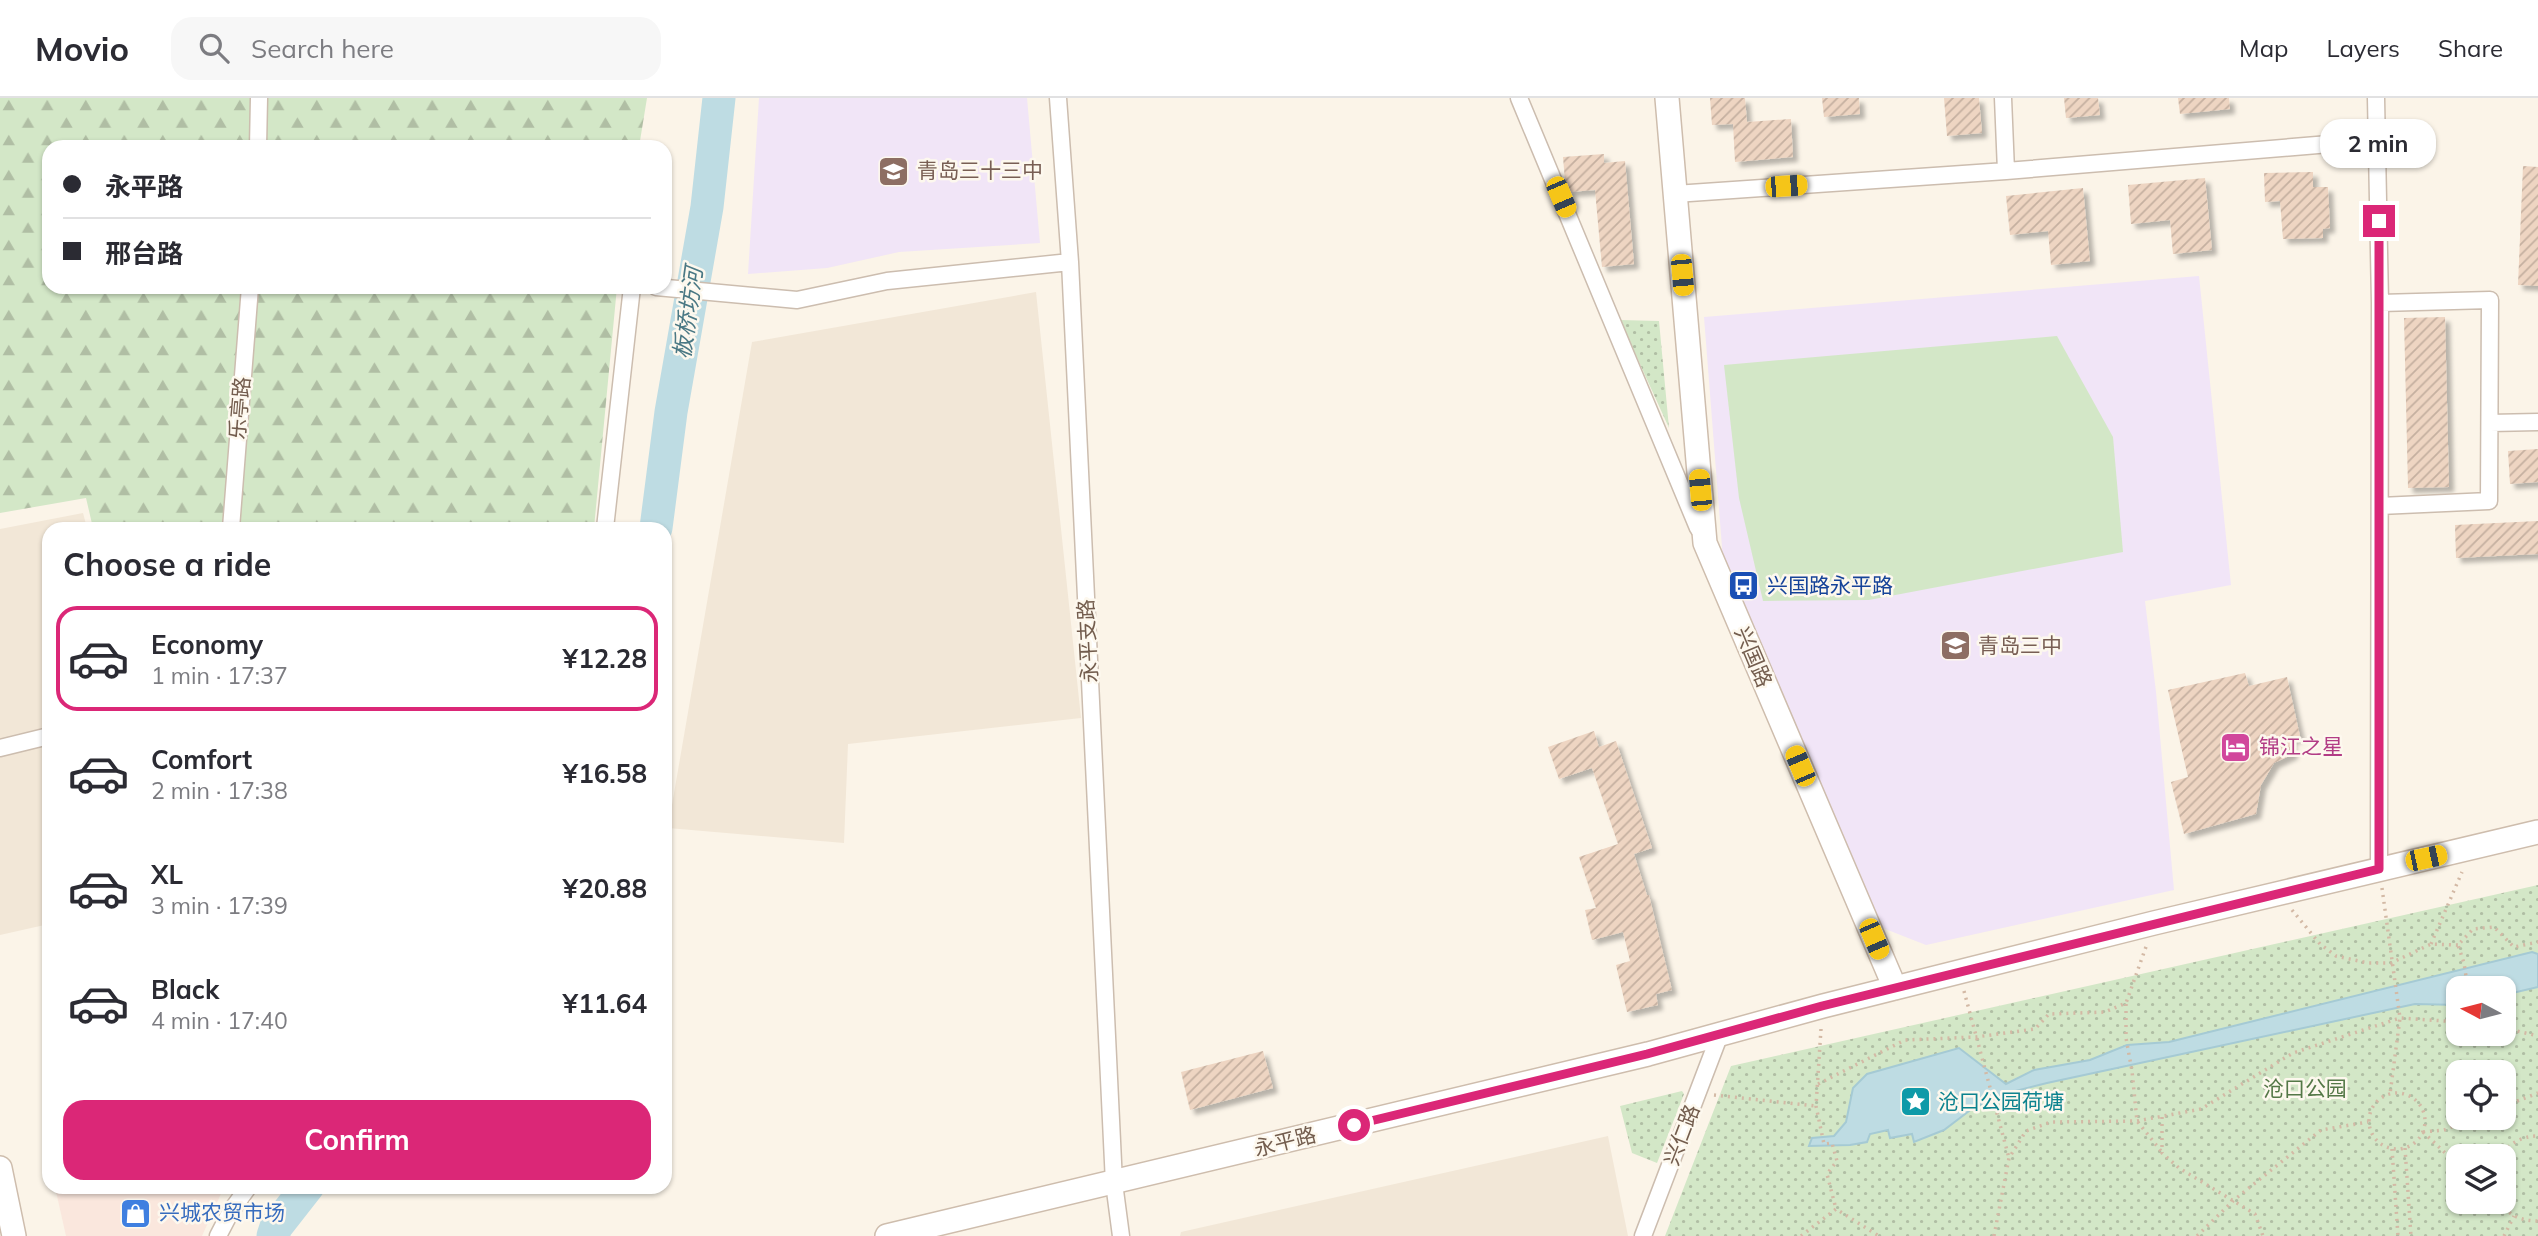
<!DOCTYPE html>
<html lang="en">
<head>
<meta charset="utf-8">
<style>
  :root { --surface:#fff; --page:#f7f7f7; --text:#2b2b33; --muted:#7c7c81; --line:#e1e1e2; --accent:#db2777 }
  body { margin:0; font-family:Mulish,"Noto Sans SC",sans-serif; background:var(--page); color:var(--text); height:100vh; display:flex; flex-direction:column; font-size:26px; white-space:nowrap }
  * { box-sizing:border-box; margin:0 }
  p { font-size:23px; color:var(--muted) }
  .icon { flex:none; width:38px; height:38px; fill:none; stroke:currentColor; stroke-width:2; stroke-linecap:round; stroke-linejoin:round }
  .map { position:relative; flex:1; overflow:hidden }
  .panel { position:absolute; left:42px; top:424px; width:630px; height:672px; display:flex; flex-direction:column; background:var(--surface); border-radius:21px; box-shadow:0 2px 5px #0004 }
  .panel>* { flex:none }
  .banner { position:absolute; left:42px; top:42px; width:630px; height:154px; border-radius:21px; box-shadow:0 2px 5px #0004; display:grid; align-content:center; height:154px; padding:0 21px; background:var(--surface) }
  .needle { width:46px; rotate:277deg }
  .controls { position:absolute; left:2446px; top:878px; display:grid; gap:14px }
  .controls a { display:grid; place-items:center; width:70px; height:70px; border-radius:14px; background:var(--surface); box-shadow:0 2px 5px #0004; font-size:35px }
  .end { position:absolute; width:32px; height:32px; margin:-16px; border:9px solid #db2777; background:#fff; box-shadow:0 0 0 4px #fff }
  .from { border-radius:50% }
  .bubble { position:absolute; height:49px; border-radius:21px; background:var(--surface); box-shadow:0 2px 5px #0004; font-size:23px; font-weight:700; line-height:49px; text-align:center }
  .car { position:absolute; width:21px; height:42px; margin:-21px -10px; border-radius:9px; box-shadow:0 0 5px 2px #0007; background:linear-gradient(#f5c518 24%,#345 0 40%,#f5c518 0 76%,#345 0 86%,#f5c518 0) }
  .banner b { display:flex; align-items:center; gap:24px; height:66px; font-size:26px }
  .banner b+b { border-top:2px solid var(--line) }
  .banner i { width:18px; height:18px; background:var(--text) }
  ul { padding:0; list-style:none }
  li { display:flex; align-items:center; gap:21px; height:105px; margin:0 14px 10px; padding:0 7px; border:4px solid transparent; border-radius:21px }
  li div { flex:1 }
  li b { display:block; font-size:26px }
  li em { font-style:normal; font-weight:700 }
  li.on { border-color:var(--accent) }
  li>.icon { width:63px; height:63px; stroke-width:1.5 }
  h2 { padding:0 21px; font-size:32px; line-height:84px }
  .primary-button { display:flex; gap:14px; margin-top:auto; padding:14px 21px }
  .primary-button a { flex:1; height:80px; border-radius:21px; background:var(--accent); color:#fff; font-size:28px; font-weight:700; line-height:80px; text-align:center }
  header { display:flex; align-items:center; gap:42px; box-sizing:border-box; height:98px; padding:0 35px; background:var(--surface); border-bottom:2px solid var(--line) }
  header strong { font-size:33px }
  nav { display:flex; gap:38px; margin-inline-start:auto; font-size:24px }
  .search { width:490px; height:63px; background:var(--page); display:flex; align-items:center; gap:18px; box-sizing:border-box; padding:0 24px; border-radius:21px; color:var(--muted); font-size:26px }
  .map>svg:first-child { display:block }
  .residential { fill:#f2e7d7 }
  .commercial { fill:#fae7dd }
  .education { fill:#f1e5f7 }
  .grass { fill:url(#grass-dots); fill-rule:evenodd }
  .forest { fill:url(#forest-firs) }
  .pitch { fill:#d3e7c7 }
  .water { fill:#bedce3; stroke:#a5cad4; stroke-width:2 }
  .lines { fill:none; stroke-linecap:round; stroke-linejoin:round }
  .river { stroke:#bedce3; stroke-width:33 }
  .building { fill:url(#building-hatch); filter:url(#shadow) }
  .street-casing { stroke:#ccbdaf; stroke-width:19 }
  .secondary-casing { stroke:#cebdad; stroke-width:26 }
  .path { stroke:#d3b9a5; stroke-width:3.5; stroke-dasharray:2 5; stroke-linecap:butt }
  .street { stroke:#fff; stroke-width:16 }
  .secondary { stroke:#fff; stroke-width:23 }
  .route { stroke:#db2777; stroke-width:9 }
  .labels { text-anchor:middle; stroke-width:5; stroke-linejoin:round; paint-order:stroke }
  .education-label { font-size:21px; fill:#785e54; stroke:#fdf8ee; text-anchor:start }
  .street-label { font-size:21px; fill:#735d4e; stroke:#fdf8ee }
  .transit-label { font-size:21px; fill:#164399; stroke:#fdf8ee; text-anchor:start }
  .hotel-label { font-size:21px; fill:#b23c85; stroke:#fdf8ee; text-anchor:start }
  .park-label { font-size:21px; fill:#547847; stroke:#fdf8ee }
  .culture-label { font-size:21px; fill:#0d838f; stroke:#fdf8ee; text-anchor:start }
  .shop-label { font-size:21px; fill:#366cbe; stroke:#fdf8ee; text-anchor:start }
  .water-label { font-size:23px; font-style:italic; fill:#4a7884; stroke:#fdf8ee }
</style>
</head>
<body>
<header>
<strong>Movio</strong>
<div class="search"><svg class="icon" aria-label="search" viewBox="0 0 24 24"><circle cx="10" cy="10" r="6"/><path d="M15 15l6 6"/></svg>Search here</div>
<nav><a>Map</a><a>Layers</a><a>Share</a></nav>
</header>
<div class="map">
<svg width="2538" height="1138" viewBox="0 0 2538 1138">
  <defs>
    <pattern id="grass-dots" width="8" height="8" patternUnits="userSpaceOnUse" patternTransform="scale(1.75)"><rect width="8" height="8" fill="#d3e7c7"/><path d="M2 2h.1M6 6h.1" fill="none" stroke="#b0bea4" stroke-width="1.8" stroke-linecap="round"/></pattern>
    <pattern id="forest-firs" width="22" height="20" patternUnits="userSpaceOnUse" patternTransform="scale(1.75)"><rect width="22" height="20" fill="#d3e7c7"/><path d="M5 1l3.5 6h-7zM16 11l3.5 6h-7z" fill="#b0bea4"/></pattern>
    <pattern id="building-hatch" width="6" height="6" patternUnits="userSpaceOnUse" patternTransform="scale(1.75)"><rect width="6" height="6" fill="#eed5c2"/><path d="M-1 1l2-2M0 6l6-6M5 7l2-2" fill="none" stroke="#c5b0a0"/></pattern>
    <filter id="shadow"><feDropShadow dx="5" dy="5" stdDeviation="2" flood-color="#0004"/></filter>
  </defs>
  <rect width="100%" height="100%" fill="#fbf4e8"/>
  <path class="residential" d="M1036,194l45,426 -233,26 -4,99 -176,-15 84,-486z
    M83,415l4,15h-38v396l-49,11v-406z
    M1608,1038l20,100h-448l1,-4z"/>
  <path class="commercial" d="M55,1089v-1l169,1 -22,49h-136z"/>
  <path class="education" d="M759,0h268l13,145 -141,9 -72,16 -79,6z
    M2199,178l32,309 -86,16 11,91 18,198 -248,55 -51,-20 -152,-365 -19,-243z"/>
  <path class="grass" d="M1620,222l39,1 10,107z
    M2538,787v351h-873l66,-170zM2459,891h45v45h-45zM2459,975h45v45h-45zM2459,1059h45v45h-45z
    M1682,993l2,3 -27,69 -25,-10 -12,-47z"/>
  <path class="forest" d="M0,0h647l-8,49h-590v140h568l-23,241h-501l-7,-30 -86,15z"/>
  <path class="pitch" d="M2057,238l56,101 10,115 -254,48 -106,1 -24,-103 -15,-133z"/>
  <path class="water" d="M2532,854l6,2v33l-34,8v-6h-45v16l-44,-1 -368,79 -43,11 -31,14 -29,22 -30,12 -2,-8 -22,4 -2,-8 -18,4 -3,8 -17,3 -41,1 3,-8 22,-2 12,-14 7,-34 14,-14 92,-26 47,36 28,-14 56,-10 37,-15 42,-3z"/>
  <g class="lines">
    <path class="river" d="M656,430l15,-116 36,-205 12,-109
      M273,1138l3,-9 32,-41"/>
  </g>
  <path class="building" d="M1710,0h35l2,24 44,-3 2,38 -58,5 -2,-38 -21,1z
    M1822,0h37l1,16 -36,3z
    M1944,0h35l3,35 -35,3z
    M2064,0h34l2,17 -34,3z
    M2178,0h51l1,11 -50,5z
    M1604,56v9l21,-2 9,103 -32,3 -7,-77 -26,2 -4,-11 -2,-24z
    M2523,68l15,1v119l-20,-1z
    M2313,74v15h15l2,41 -7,1v9l-40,1 -3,-38 -15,1 -1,-29z
    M2205,80l7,72 -39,4 -3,-34 -39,4 -3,-39z
    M2083,90l7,73 -39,4 -3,-34 -38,4 -4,-39z
    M2445,219l4,170 -41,1 -4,-170z
    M2538,351v33l-28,2 -2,-33z
    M2538,423v33l-82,4 -1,-33z
    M2245,575l4,13 38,-9 13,59 -9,4 2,14 -19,9 -13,22 -5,29 -72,20 -13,-52 17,-5 -20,-87z
    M1594,633l5,16 17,-6 36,107 -18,6 13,41h2l23,95 -16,4 2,11 -31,7 -11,-47 14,-4 -7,-29 -31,8 -7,-30 11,-2 -17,-51 39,-13 -26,-76 -33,11 -11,-32z
    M1263,953l10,37 -83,22 -9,-38z"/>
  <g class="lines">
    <defs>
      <path id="street" d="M1058,0l12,164 44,921 7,53
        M1519,0l179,430
        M2003,0l3,73
        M2376,0l4,205 -1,566
        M258,49l1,-49
        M1675,96l331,-23 371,-31
        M656,189l141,13 90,-19 183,-19
        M2490,325l48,-1
        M2380,408l109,-5 1,-201 -110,3
        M231,430l19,-241
        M605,430l27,-241
        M0,650l49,-12
        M218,1138l13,-25 18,-25
        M1643,1138l77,-202"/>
      <path id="secondary" d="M1667,0l38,445 190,445
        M0,1070l14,68
        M887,1138l761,-182 175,-48 331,-83 384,-91"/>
    </defs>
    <use href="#street" class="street-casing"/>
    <use href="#secondary" class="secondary-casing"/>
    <path class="path" d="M2382,790l18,130 -10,76
      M2292,812l28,34 16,12 32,7h23l40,-19 27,1
      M2431,846l31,-72
      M2468,891l-4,-26 -6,-18 15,-16 21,-2 20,20 24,-5
      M1964,893l45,167
      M2126,906v34l6,33 5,50 24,30
      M2504,930l34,8
      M1821,931l-5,77 8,38 8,-1 5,18 -10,13 9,35
      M1818,986l87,-44 71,-3 59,-8 14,-15 56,-2 21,-9 21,-59
      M2369 1023a28 28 0 1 1 56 0a28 28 0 1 1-56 0Z
      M1714,997l102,11
      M2504,1008l34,-13
      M2162,1019v36l17,15 76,46 8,22
      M2423,1034l21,-2 29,-12
      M2423,1034l36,34
      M2405,1050l6,88
      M2392,1051l6,87
      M2498,1059c11,-13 23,-21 40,-21
      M2500,1104c9,14 22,19 38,19
      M1801,1138l35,-27 43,27
      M1994,1138l15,-78 17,-27 25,-9 86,-1 64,-12 92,-56 107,-35 59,4
      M2197,1138l37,-36 87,-70 47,-8
      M2504,1138l10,-20"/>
    <use href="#street" class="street"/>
    <use href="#secondary" class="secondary"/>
  </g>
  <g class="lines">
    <path class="route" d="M1354,1027l293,-71 175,-48 557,-137v-648"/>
  </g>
  <defs>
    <symbol id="school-square" viewBox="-11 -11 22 22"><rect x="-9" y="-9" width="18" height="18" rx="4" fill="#8d6e63" stroke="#fdf8ee"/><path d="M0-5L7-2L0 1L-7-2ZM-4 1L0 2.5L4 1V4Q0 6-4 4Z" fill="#fff"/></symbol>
    <symbol id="bus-square" viewBox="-11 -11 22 22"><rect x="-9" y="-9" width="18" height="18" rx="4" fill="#1a4fb4" stroke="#fdf8ee"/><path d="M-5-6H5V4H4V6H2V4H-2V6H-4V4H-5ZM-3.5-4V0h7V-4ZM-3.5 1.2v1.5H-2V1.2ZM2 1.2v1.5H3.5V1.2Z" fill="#fff"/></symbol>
    <symbol id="hotel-square" viewBox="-11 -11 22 22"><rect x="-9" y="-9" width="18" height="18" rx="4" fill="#d1479c" stroke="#fdf8ee"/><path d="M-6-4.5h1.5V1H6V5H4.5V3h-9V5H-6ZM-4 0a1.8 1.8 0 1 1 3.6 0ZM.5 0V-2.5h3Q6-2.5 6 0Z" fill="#fff"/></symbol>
    <symbol id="sight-square" viewBox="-11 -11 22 22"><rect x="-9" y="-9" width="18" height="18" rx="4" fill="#0f9aa8" stroke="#fdf8ee"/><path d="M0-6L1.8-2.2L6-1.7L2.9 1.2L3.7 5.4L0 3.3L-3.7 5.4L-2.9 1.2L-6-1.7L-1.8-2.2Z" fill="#fff"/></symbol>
    <symbol id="shop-square" viewBox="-11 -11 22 22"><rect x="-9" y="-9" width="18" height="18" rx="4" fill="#3f7fe0" stroke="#fdf8ee"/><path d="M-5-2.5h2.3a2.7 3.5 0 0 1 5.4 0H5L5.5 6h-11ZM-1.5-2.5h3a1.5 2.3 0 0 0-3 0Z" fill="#fff"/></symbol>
  </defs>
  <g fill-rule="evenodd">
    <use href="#school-square" x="876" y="56" width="35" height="35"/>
    <use href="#bus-square" x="1726" y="470" width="35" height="35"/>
    <use href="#school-square" x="1938" y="530" width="35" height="35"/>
    <use href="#hotel-square" x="2218" y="632" width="35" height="35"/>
    <use href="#sight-square" x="1898" y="986" width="35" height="35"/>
    <use href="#shop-square" x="118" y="1098" width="35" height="35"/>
  </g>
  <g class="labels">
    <g class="education-label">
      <text x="917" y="80">青岛三十三中</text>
      <text x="1978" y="555">青岛三中</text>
    </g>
    <g class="street-label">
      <text transform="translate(240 310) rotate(-85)" y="7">乐亭路</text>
      <text transform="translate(1088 543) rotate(-93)" y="7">永平支路</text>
      <text transform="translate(1753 559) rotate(67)" y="7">兴国路</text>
      <text transform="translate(1682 1037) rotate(-69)" y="7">兴仁路</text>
      <text transform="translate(1285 1044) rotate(-14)" y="7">永平路</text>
    </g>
    <g class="transit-label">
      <text x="1767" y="495">兴国路永平路</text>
    </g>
    <g class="hotel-label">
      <text x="2259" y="656">锦江之星</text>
    </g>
    <g class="park-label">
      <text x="2305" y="998">沧口公园</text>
    </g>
    <g class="culture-label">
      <text x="1938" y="1011">沧口公园荷塘</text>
    </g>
    <g class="shop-label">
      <text x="159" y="1122">兴城农贸市场</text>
    </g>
    <g class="water-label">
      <text transform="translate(688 215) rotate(-82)" y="8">板桥坊河</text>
    </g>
  </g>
</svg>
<div class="controls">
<a><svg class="needle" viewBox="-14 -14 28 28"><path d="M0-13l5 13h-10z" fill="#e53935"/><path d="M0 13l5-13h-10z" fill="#7c7c81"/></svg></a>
<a><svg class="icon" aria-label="locate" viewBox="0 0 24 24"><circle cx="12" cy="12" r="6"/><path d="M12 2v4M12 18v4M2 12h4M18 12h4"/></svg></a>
<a><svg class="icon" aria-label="layers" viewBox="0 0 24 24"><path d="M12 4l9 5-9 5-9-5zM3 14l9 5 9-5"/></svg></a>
</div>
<i class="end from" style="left:1354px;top:1027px"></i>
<i class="end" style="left:2379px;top:123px"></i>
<div class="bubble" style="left:2320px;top:21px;width:116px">2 min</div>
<i class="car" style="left:1786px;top:88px;rotate:86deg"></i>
<i class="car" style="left:1561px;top:99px;rotate:157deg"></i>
<i class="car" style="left:1682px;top:177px;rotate:175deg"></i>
<i class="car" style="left:1700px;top:392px;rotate:355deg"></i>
<i class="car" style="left:1800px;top:668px;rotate:337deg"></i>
<i class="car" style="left:2426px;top:760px;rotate:78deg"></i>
<i class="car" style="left:1874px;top:841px;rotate:157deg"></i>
<div class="banner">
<b><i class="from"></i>永平路</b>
<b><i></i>邢台路</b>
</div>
<section class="panel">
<h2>Choose a ride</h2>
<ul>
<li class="on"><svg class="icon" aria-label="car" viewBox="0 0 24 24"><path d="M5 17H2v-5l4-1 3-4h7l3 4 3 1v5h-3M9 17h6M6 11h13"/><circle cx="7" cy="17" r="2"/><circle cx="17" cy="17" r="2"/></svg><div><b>Economy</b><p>1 min · 17:37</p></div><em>¥12.28</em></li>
<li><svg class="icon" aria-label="car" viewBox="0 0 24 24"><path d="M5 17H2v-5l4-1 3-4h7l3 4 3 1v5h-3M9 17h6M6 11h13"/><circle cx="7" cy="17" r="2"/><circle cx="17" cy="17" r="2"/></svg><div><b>Comfort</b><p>2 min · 17:38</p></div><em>¥16.58</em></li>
<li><svg class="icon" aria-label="car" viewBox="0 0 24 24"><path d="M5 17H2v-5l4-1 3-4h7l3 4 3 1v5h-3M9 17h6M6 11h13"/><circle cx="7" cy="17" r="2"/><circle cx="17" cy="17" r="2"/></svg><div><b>XL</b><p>3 min · 17:39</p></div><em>¥20.88</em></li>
<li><svg class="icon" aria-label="car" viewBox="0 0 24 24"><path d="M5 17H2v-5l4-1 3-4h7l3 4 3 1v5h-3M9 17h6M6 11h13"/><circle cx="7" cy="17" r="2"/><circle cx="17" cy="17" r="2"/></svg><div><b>Black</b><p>4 min · 17:40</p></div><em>¥11.64</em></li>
</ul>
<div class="primary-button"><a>Confirm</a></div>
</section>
</div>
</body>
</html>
